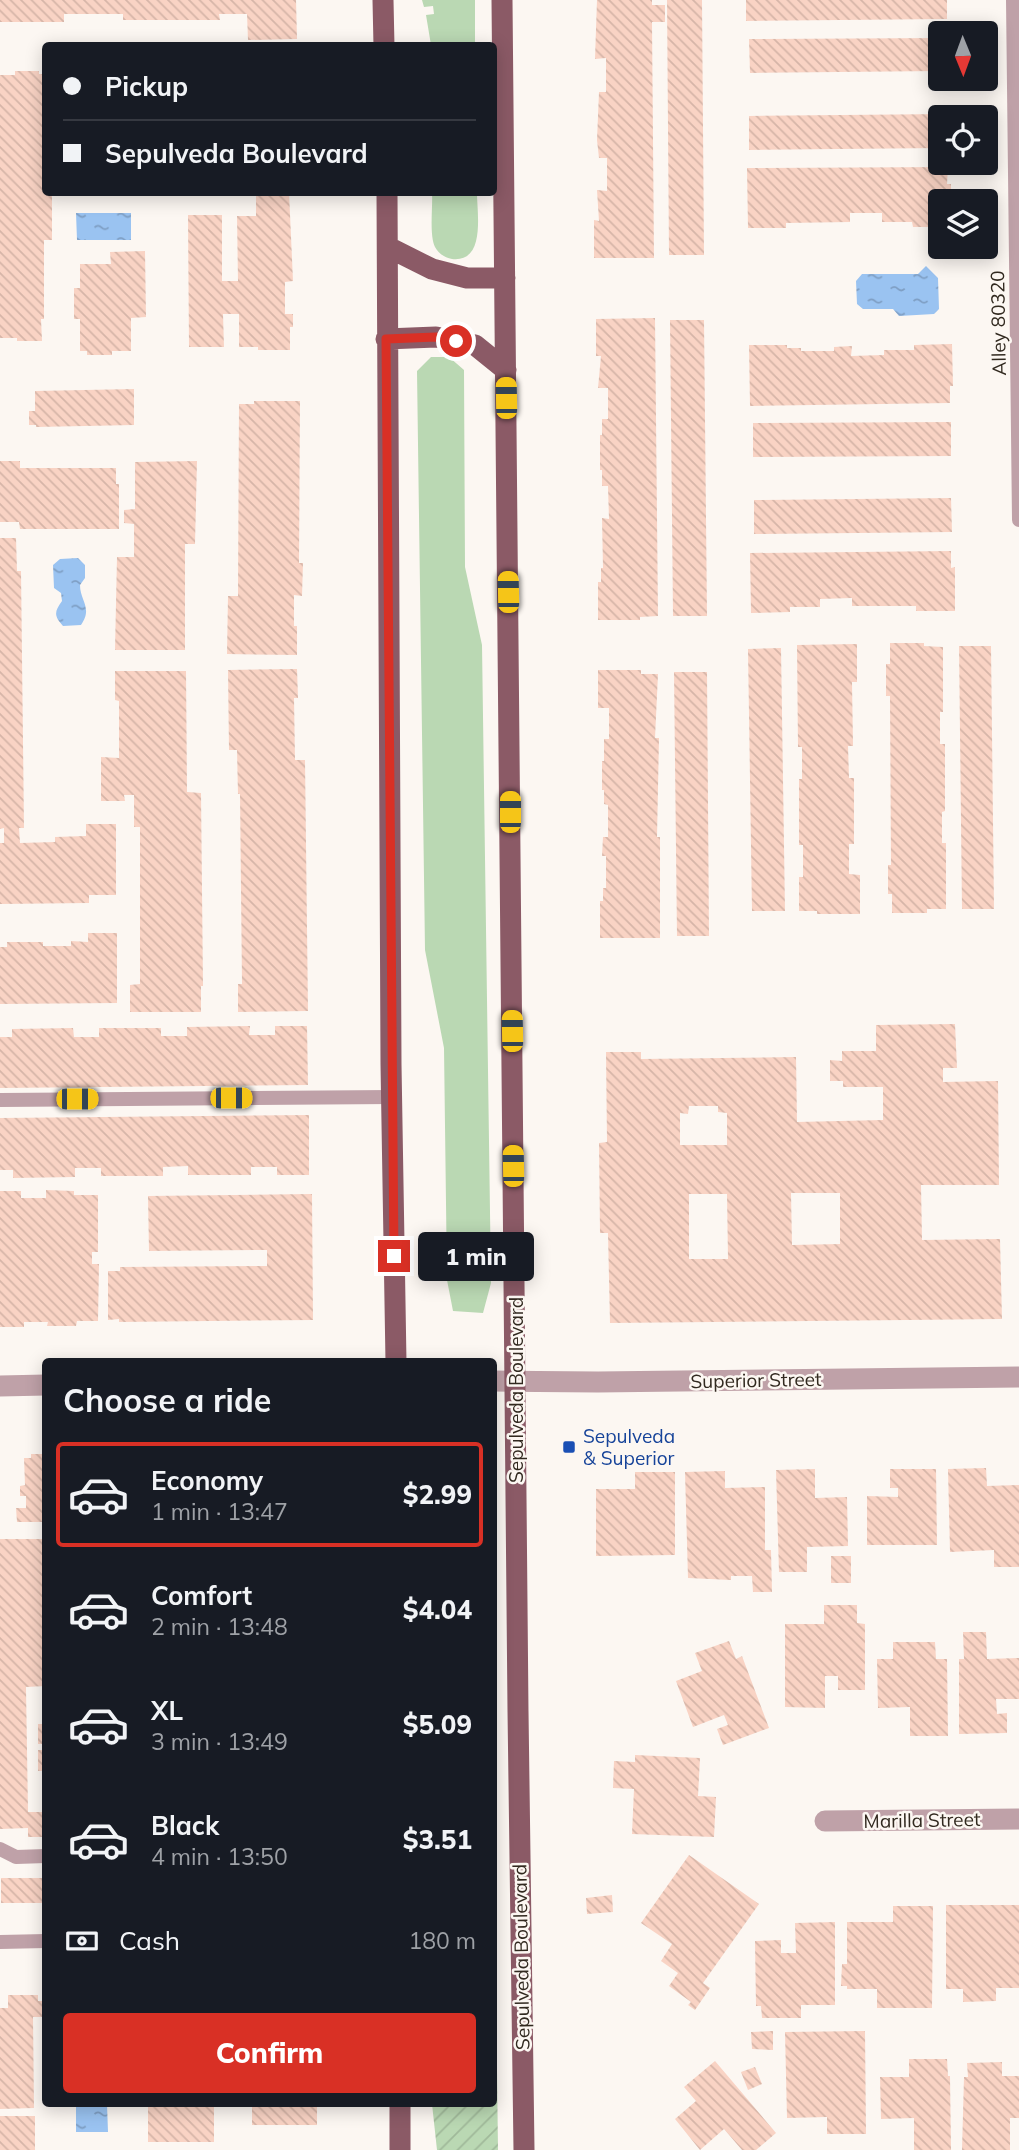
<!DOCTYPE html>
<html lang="en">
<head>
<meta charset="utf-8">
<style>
  :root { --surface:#171b24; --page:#242831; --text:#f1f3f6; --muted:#9ea1a6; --line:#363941; --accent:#d93025 }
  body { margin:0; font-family:Mulish,sans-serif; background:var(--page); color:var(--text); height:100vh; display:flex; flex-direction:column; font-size:26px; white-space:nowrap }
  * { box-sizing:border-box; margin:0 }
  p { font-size:23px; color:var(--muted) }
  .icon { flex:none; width:38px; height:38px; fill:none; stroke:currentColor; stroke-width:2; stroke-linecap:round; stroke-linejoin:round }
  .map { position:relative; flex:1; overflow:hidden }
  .sheet { position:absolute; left:42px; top:1358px; width:455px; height:749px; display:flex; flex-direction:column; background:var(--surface); border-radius:7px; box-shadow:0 4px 18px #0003 }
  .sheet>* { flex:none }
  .banner { position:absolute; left:42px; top:42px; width:455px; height:154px; border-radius:7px; box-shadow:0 4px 18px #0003; display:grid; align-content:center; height:154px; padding:0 21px; background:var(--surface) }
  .needle { width:46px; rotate:179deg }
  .fabs { position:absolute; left:928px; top:21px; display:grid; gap:14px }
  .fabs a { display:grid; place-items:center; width:70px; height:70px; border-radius:7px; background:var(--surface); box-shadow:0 4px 18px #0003; font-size:35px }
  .end { position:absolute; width:32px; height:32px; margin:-16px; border:9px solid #d93025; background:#fff; box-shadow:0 0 0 4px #fff }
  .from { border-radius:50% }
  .bubble { position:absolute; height:49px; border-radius:7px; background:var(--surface); box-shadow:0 4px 18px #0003; font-size:23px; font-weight:800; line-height:49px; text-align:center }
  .car { position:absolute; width:21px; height:42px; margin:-21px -10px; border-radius:9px; box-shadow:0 0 5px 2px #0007; background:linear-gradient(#f5c518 24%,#345 0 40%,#f5c518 0 76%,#345 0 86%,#f5c518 0) }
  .banner b { display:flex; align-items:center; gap:24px; height:66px; font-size:26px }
  .banner b+b { border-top:2px solid var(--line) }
  .banner i { width:18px; height:18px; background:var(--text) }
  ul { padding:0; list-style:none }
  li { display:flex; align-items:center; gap:21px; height:105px; margin:0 14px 10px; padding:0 7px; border:4px solid transparent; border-radius:7px }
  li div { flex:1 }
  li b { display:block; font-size:26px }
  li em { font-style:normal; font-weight:800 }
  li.selected { border-color:var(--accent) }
  li>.icon { width:63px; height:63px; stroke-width:1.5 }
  h2 { padding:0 21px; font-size:32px; line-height:84px }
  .pay { display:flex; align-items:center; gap:18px; height:77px; padding:0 21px; font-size:26px }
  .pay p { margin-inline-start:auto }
  .button { display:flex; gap:14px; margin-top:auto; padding:14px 21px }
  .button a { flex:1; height:80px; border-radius:7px; background:var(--accent); color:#fff; font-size:28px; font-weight:800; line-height:80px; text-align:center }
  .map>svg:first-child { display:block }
  .grass { fill:#bad8b3 }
  .garden { fill:url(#garden-furrows) }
  .water { fill:url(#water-ripples) }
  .building { fill:url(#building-back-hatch); fill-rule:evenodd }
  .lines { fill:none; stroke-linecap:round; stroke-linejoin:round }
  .lane { stroke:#bfa1a8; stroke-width:14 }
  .street { stroke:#bfa1a8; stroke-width:21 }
  .primary { stroke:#8b5a66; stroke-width:21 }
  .route { stroke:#d93025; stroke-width:9 }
  .transit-dot { fill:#1a4fb4; stroke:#fcf7f2; stroke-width:2.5 }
  .labels { text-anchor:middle; stroke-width:5; stroke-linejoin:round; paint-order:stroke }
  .street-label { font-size:19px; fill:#31291f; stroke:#fcf7f2 }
  .transit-label { font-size:19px; fill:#164399; stroke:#fcf7f2; text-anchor:start }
</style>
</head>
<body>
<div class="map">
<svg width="1019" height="2150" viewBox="0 0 1019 2150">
  <defs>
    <pattern id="garden-furrows" width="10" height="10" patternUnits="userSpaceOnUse" patternTransform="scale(1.75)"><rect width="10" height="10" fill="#bad8b3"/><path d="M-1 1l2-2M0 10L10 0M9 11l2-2" fill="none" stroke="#a0b99a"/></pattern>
    <pattern id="water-ripples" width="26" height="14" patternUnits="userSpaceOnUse" patternTransform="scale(1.75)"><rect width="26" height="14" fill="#9ac3f1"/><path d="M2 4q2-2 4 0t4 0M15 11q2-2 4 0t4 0" fill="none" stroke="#7e9ec3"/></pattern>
    <pattern id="building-back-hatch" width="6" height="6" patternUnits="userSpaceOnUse" patternTransform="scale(1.75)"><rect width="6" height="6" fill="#f9d3c4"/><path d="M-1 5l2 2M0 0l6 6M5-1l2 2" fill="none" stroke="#d6b5a8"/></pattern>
  </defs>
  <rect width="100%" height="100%" fill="#fcf7f2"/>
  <path class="grass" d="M422,0h53v45h-44l-5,-30 8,-1 -1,-8 -9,1z
    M432,193h45c0,19 9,70 -25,66 -7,-1 -14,-6 -17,-12 -6,-12 -2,-41 -3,-54z
    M431,357h18l15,13 1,197 17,78 9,638 -8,30 -30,-2 -6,-31 -3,-232 -19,-98 -8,-579z"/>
  <path class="garden" d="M494,1829l4,321h-61l-5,-46h62z"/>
  <path class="water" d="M76,213h55v27h-54z
    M926,266l12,12 1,31 -5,5 -35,2 -6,-7h-30l-6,-5 -1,-23 6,-7h56z
    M78,558l7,7v13l-5,7c0,16 13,23 1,40l-18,1c-9,-10 -9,-14 -1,-25l-1,-8 -7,-5 -1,-23 7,-6z
    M76,2104h31l1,28h-32z"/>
  <path class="building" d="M0,0h296l1,39 -49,1 -1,-26h-28l1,6h-97v-6h-59v8h-64z
    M597,0h55v5h13v17h-13l2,236h-60v-38l5,1 -2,-31 10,1v-33h-8l-2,-18 2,-48h7v-34l-11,1z
    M667,0h35l2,255h-35z
    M746,0h201v19l-201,2z
    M940,38v33l-190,2 -1,-34z
    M15,71h24v3h4l3,118h6v48h-8v79h-3l1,22h-25v-3h-17v-263h15z
    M948,114v3h-8v31l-191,2v-34z
    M948,167l-1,17h4v17h-11v26h-27l-1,-5h-30v-9h-32v9l-64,1v5h-38l-1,-60z
    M256,192h33l4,89 -8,1v32h8v13h-3v23h-32v-3h-19v-33h-16l1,33h-35l-1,-132h34v66h16l-1,-65h19z
    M145,251l1,66 -15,1v33h-19v4h-25v-4h-7v-32h-6v-31h6v-24h31l-1,-12z
    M655,318l3,298 -18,1v3h-42v-38h3v-14h2l-1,-50 7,1 -1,-33h-6v-16h-2v-35h2v-16h6v-31h-10l3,-32h-5v-37z
    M670,320h34l3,296h-34z
    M952,344l1,42h-3v17l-200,3 -1,-61h38v3h14v3h33v-4l18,-1 -1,10 33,-1v-5h30v-5z
    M134,389v36l-98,2v-2h-7v-14h6v-20z
    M254,401h46l-1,162h4l-1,33 -8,-1v31h3v29l-70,-1 1,-58h10l1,-192h15z
    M951,422v34l-198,1v-34z
    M0,461h20v7h96v16h3v45h-99l-1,-7h-19z
    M197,461l-2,83h-10v106h-70l2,-93h17v-33l-10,-1v-13l11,-1v-47z
    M951,498l1,34 -198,2v-34z
    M0,538h16l1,33h4l3,257h-5l1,15 35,-1v-5l31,-1v-12h30v71h-27v8l-89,1v-61h4v-15l-4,1z
    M951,551v17l4,-1v44h-39v-5h-64v-8l-32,1v8h-30v5l-39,1 -1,-60z
    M890,643h34v3l19,1v65h-3v32h5v67l-3,1v31h4v66h-19v4h-35v-19h-4v-29h3l-1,-169h-4v-32h4z
    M857,644v38h-5l1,64h-5l1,32h5v66h-5v30l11,1v39h-43v-3h-18v-34h4v-32h-4v-66h3v-32h-4l-1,-102z
    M959,646h32l3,263h-32z
    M781,648l4,263h-33l-4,-262z
    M297,669l1,29h-4l1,62h10l3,251 -70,1v-28h4l-2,-190h-2l-1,-44h-8l-1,-80z
    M598,670h43v4h17l-3,64h4l-2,99h3v101h-60v-37h3v-13h3v-32h-4l1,-19h5v-32l-4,-1v-14h-2v-29h2v-22h5v-31h-11z
    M115,671h71l1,121 14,1 2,193h-2v26h-71v-27l10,-1v-157h-6v-32h-10l1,6h-24v-44l18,1v-57l-4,-1z
    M674,672h33l2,264h-32z
    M88,933h29v70l-117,1v-57h7v-5h36v4h28v-5l17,1z
    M955,1024l2,44h-14v14l55,-1 1,104h-78l1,55 78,-1 2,80 -392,4 -2,-90h-8l-1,-90 8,-1 -1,-90h35v7l155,-2 1,65 86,-2v-33h-40v-6h-13v-21l12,1v-10h34v-26zM689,1106h29v6l9,1v32h-47v-32l8,1zM791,1193h49v51l-48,1zM689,1194h38l1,65h-39z
    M250,1026l-1,9h26v-9h32l1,59 -308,3v-51h12v-8l61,-1 1,9h25v-9h62v8h26v-9z
    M309,1115v60h-32v-8h-26v8h-63v-9l-25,1v9h-62v-8h-26v9l-62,1v-8h-13v-52z
    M46,1190l28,1v4h24v57h-6v12h7l-1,57h-21l-1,5h-29l1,-4h-24v5h-24v-136h21v7h25z
    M312,1194l1,126 -194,2v-3l-11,1v-49h12v-4l147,-1v-16l-118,1 -1,-55z
    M31,1454h15v68h-29l-1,-14h10v-12h-6v-10l5,-1 -1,-27h7z
    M986,1468l1,18 32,-1v82h-25v-17l-44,2 -2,-83z
    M815,1469v29l32,-1 1,49 -41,1v25h-28l-3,-102z
    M890,1469h46l1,76h-70v-49l31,1v-9h-8z
    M725,1471v17l40,-1v63h6l1,42h-19l-1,-16h-21v4l-43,-2 -3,-106z
    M635,1472h40v83l-79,1v-67h39z
    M0,1539h46v147l-20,1 2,125h18v25h-18v-9l-28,1z
    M831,1556h20v27h-20z
    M824,1605h33v18l8,1v66h-27v-14h-13v32l-40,-1v-83h39z
    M963,1632h23l1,27 32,-1v41h-23l1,15 10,-1v20l-48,1v-75h5z
    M729,1641l7,18 6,-3 27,72 -46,17 -6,-16 11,-4 -4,-10 -31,12 -17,-46 26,-10 -7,-18z
    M893,1642h42l1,17h11l1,77h-38v-29l-32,1 -1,-49h16z
    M38,1724h8v20h-8z
    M38,1750h8v21h-8z
    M635,1755l65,3 -2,38 18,1 -2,40 -82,-3 2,-45 -21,-1 1,-27 21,1z
    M689,1855l70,49 -56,79 7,5 -15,22 -7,-5 3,-3 -22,-16 9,-13 -17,-12 11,-17 -31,-21z
    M1,1878h45v25h-45z
    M612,1895l1,17 -26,2 -1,-16z
    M946,1905h73v83h-23v13l-33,1v-13h-17z
    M893,1906h40l-1,102h-55v-19h-30v-3h-6l1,-22h5v-42h46z
    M835,1922v83h-34v13h-39l-1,-12h-5l-1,-65 26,-1v13h15l-1,-30z
    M8,1995h30v6h8v16h-13l1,91 -34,1v-101h8z
    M773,2031v19l-21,-1 -1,-17z
    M865,2031l1,103h-39v-17l-40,1 -2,-86z
    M909,2059h38l1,17h2l1,74h-37v-32l-33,1 -1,-42h29z
    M715,2061l61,72 -20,17h-14l-18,-21 -24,21 -25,-31 21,-18 -12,-14z
    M1002,2062v14h17v42h-9v32h-48l2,-73h4l-1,-14z
    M755,2067l7,17 -14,6 -7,-18z
    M148,2104h66v38h-66z
    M252,2104h65v21h-65z
    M0,2116h35v34h-35z"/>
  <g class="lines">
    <path class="lane" d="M1013,0l6,520
      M0,1100l392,-3
      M0,1849l16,8 30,-1
      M0,1942l46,-1"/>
    <path class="street" d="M494,1381l104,1 421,-5
      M0,1386l46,-1
      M825,1821l194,-2"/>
    <path class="primary" d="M383,0l1,46
      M502,0l16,1711 6,439
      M387,192l4,872 5,298
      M388,247l44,22 35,9h38
      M386,339l50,-2 39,8 31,25
      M400,2104v46"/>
  </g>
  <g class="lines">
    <path class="route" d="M394,1256l-8,-917 50,-2 20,4"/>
  </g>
  <rect class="transit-dot" x="562" y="1440" width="14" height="14" rx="3.5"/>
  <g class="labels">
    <g class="street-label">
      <text transform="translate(998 323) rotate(-91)" y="7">Alley 80320</text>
      <text transform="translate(756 1380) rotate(-1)" y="7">Superior Street</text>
      <text transform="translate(516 1390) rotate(-90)" y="7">Sepulveda Boulevard</text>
      <text transform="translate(922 1820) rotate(-1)" y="7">Marilla Street</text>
      <text transform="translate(521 1957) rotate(-91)" y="7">Sepulveda Boulevard</text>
    </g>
    <g class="transit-label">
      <text x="583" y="1443">Sepulveda<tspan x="583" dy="22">&amp; Superior</tspan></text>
    </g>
  </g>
</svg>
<div class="fabs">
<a><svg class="needle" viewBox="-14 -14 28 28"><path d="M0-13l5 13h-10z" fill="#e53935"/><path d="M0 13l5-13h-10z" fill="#9ea1a6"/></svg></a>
<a><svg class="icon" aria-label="locate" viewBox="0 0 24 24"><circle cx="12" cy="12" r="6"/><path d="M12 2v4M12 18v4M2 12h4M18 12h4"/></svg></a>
<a><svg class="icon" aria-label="layers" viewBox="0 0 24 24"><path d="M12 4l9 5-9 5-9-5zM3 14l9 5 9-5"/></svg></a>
</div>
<i class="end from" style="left:456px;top:341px"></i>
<i class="end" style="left:394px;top:1256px"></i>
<div class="bubble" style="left:418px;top:1232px;width:116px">1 min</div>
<i class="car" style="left:506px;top:398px;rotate:359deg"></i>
<i class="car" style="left:508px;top:592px;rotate:359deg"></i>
<i class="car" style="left:510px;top:812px;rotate:0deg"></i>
<i class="car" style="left:512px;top:1031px;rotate:359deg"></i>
<i class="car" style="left:231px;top:1098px;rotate:90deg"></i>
<i class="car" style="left:77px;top:1099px;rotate:90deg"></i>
<i class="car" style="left:513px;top:1166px;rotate:359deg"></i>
<div class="banner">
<b><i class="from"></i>Pickup</b>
<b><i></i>Sepulveda Boulevard</b>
</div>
<section class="sheet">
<h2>Choose a ride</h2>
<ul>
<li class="selected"><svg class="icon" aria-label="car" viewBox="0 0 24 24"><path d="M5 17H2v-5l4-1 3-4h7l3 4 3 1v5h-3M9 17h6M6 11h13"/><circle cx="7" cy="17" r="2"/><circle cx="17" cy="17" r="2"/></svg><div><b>Economy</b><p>1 min · 13:47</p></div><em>$2.99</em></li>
<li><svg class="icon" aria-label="car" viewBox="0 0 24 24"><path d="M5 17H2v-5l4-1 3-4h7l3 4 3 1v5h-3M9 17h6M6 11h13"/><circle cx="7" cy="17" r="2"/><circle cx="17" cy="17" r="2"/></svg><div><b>Comfort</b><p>2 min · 13:48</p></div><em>$4.04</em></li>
<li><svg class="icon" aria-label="car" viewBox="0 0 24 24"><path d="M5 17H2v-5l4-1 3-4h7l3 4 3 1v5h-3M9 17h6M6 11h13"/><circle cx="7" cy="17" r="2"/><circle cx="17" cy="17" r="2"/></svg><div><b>XL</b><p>3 min · 13:49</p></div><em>$5.09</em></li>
<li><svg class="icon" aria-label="car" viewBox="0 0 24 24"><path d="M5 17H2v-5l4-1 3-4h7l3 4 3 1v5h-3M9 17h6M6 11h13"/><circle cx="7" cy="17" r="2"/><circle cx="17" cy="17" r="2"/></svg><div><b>Black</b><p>4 min · 13:50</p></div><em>$3.51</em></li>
</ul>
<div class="pay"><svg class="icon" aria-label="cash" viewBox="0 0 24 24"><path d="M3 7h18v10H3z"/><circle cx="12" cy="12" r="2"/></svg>Cash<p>180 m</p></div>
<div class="button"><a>Confirm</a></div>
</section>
</div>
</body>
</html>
